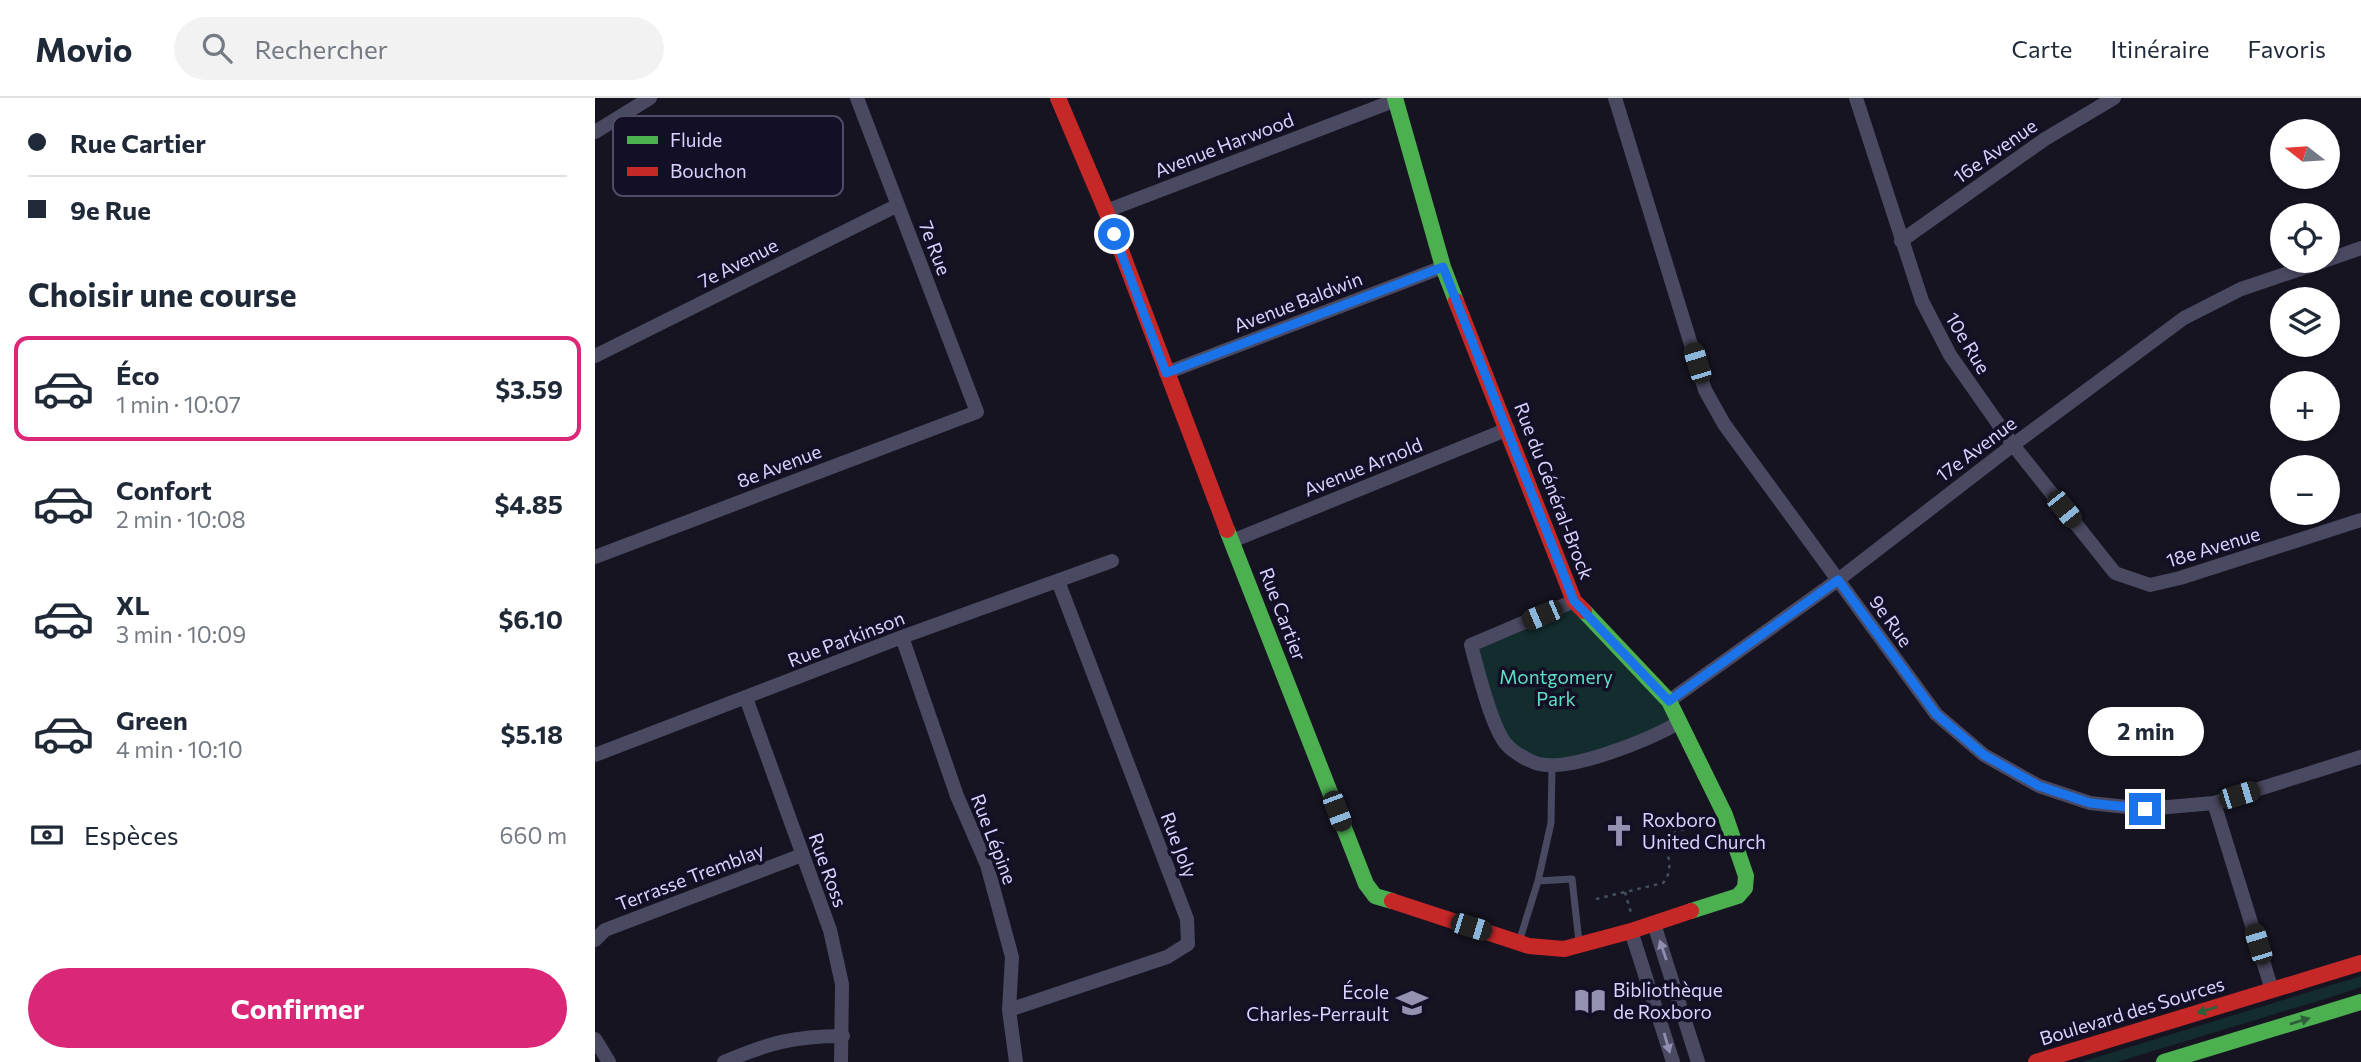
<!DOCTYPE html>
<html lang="fr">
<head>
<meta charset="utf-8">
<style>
  :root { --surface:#fff; --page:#f2f2f3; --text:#1f2937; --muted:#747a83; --line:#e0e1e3; --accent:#db2777 }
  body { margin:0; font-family:Commissioner,sans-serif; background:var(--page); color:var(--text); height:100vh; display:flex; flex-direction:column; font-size:26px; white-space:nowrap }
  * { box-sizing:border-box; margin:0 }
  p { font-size:23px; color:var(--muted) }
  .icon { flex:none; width:38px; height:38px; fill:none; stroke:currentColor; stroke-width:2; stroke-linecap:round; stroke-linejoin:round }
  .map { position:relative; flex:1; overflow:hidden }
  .sheet { display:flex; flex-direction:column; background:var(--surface); width:595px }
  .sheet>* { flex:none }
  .guide { display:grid; align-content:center; height:154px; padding:0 28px; background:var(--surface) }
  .needle { width:46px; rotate:287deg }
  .fabs { position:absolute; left:1675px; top:21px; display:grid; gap:14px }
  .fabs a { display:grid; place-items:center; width:70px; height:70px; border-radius:50%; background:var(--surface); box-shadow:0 2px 5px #0004; font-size:35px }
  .end { position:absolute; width:32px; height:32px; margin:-16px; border:9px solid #1a73e8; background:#fff; box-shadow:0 0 0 4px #fff }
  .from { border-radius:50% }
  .bubble { position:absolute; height:49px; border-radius:24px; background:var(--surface); box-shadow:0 2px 5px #0004; font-size:23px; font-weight:700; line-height:49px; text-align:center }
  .car { position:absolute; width:21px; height:42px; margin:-21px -10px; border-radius:9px; box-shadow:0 0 5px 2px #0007; background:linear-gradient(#222 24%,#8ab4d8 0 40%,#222 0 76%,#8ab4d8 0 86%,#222 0) }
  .guide b { display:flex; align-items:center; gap:24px; height:66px; font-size:26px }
  .guide b+b { border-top:2px solid var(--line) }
  .guide i { width:18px; height:18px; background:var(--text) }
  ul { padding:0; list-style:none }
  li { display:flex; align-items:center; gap:21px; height:105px; margin:0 14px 10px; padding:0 14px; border:4px solid transparent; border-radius:14px }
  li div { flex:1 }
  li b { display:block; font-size:26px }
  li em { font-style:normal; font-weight:700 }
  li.on { border-color:var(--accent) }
  li>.icon { width:63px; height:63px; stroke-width:1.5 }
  h2 { padding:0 28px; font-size:32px; line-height:84px }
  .pay { display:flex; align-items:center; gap:18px; height:77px; padding:0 28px; font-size:26px }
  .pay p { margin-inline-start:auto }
  .action { display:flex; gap:14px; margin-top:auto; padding:14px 28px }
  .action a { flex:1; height:80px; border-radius:42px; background:var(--accent); color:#fff; font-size:28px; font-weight:700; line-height:80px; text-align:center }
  header { display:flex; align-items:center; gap:42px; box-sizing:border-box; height:98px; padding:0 35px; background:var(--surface); border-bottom:2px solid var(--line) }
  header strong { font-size:33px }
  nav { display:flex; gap:38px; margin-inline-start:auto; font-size:24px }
  .search { width:490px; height:63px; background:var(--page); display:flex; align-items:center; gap:18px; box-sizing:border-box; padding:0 24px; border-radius:38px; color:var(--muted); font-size:26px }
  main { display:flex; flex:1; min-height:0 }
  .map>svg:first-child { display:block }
  .green { fill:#132c2d }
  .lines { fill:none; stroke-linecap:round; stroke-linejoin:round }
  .path { stroke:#44505f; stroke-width:2.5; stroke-dasharray:3.5 5; stroke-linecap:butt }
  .lane { stroke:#4a4962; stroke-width:7 }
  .street { stroke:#4a4962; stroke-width:14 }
  .fast { stroke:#4caf50; stroke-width:16 }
  .jam { stroke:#c62828; stroke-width:16 }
  .oneway { fill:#928eb0 }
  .oneway2 { fill:#305f3b }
  .route { stroke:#1a73e8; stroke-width:9 }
  .labels { text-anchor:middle; stroke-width:7; stroke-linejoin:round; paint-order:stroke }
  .street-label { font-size:19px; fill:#d9d4ff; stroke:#130f26 }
  .park-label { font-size:19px; fill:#5fe0c0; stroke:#130f26 }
  .poi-label { font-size:19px; fill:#d9d4ff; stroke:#130f26; text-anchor:start }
  .key { fill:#130f26; stroke:#4e4a67; stroke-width:2 }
  .key-label { font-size:19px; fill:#d9d4ff }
</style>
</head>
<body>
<header>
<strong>Movio</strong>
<div class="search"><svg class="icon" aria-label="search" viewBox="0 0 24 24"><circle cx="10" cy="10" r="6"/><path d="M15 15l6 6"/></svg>Rechercher</div>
<nav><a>Carte</a><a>Itinéraire</a><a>Favoris</a></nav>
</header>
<main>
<section class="sheet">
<div class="guide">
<b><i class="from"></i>Rue Cartier</b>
<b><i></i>9e Rue</b>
</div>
<h2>Choisir une course</h2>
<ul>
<li class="on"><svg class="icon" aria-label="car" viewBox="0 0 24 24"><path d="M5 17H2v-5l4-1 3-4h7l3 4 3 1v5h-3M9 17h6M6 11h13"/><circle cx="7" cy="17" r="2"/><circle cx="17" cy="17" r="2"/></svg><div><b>Éco</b><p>1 min · 10:07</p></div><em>$3.59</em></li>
<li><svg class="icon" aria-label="car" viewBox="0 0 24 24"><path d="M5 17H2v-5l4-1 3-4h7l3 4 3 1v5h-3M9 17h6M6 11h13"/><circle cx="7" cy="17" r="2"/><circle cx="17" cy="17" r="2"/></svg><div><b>Confort</b><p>2 min · 10:08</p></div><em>$4.85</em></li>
<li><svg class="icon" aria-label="car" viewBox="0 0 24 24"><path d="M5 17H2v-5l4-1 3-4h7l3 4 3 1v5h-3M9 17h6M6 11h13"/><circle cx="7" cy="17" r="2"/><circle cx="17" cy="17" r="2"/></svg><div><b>XL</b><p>3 min · 10:09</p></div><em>$6.10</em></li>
<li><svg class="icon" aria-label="car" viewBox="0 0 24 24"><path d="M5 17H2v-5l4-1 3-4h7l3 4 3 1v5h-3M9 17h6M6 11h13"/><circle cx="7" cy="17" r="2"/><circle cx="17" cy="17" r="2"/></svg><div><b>Green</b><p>4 min · 10:10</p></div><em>$5.18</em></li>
</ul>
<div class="pay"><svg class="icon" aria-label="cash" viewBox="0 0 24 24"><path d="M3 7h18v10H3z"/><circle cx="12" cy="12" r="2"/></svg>Espèces<p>660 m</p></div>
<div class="action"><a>Confirmer</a></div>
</section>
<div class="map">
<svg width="1766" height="964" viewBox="0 0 1766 964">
  <rect width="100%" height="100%" fill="#161421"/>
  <path class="green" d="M979,503l106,121 -103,38 -30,1 -36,-12 -40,-99z
    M1766,878v11l-30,10 -214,65h-36z"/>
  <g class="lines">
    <path class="path" d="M1030,794l6,21
      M1001,801l67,-16c12,-14 4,-30 0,-46l43,-16"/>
    <path class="lane" d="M943,783l34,-2 7,63
      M924,844l19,-61 13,-58 1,-57"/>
    <path class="street" d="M1020,0l90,292 19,34 212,290 48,41 55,31 51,17 55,6 69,-6 147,-46
      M1261,0l66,203 28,54 63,90 102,128 35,12 30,-7 181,-58
      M0,34l55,-34
      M511,113l290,-111
      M1306,143l144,-102 69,-41
      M1732,162l34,-12
      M0,258l303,-151
      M571,275l277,-106
      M637,443l276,-112
      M0,459l382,-145 -120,-314
      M979,503l-103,44c6,22 21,85 36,100 6,7 23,17 32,19 32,8 112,-25 141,-42
      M307,539l55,159 30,69 25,92 -3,53 7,52
      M151,600l84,232 12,54 -1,78
      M1074,603l169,-121 175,-135 171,-127 57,-29 83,-28
      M0,657l307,-118 210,-76
      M1619,705l58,187
      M1059,826l44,138
      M1036,833l42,131
      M0,842l10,-10 197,-75
      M414,912l158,-53 21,-13 -1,-25 -129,-338
      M0,941l14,23
      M129,964c45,-19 69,-26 119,-26"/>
    <path class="fast" d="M800,0l48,169 13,34
      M632,432l139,354 9,12 17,5
      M989,513l85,90 56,114 21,61 -1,12 -7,8 -47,15
      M1569,964l197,-60"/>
    <path class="jam" d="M463,0l48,113 121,319
      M861,203l118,300 10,10
      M797,803l137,45 35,3 67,-18 60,-20
      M1441,964l325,-99"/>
  </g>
  <defs><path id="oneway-solid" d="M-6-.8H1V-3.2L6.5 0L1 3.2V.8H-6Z" transform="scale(1.75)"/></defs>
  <g class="oneway">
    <use href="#oneway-solid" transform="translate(1068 852) rotate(-109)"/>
    <use href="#oneway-solid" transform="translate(1072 945) rotate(74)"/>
  </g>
  <g class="oneway2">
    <use href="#oneway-solid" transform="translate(1612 912) rotate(163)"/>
    <use href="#oneway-solid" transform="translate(1705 923) rotate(-17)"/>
  </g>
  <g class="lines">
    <path class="route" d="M519,136l52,139 277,-106 131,334 95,100 169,-121 98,134 48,41 55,31 51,17 55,6"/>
  </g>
  <defs>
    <symbol id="church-bare" viewBox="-9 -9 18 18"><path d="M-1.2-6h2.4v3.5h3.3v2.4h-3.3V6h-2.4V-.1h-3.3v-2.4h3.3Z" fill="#9591b1" stroke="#130f26" stroke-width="2.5" paint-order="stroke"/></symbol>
    <symbol id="library-bare" viewBox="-9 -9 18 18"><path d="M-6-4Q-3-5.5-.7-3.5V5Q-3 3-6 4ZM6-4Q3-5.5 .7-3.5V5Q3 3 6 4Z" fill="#9591b1" stroke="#130f26" stroke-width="2.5" paint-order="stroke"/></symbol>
    <symbol id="school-bare" viewBox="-9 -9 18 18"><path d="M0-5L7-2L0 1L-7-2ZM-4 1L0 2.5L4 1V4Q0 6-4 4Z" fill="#9591b1" stroke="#130f26" stroke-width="2.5" paint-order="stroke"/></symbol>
  </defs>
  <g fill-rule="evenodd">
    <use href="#church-bare" x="1002" y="711" width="44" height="44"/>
    <use href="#library-bare" x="973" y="881" width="44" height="44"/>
    <use href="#school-bare" x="795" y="883" width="44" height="44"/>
  </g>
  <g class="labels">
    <g class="street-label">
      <text transform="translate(629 47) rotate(-21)" y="7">Avenue Harwood</text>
      <text transform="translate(1400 53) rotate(-35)" y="7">16e Avenue</text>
      <text transform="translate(340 150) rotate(69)" y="7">7e Rue</text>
      <text transform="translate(143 165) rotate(-27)" y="7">7e Avenue</text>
      <text transform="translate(703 204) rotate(-21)" y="7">Avenue Baldwin</text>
      <text transform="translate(1373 245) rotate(59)" y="7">10e Rue</text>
      <text transform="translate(1381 351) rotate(-37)" y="7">17e Avenue</text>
      <text transform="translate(184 368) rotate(-21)" y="7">8e Avenue</text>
      <text transform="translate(768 369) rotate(-22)" y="7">Avenue Arnold</text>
      <text transform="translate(959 393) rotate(69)" y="7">Rue du Général-Brock</text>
      <text transform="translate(1618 449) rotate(-17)" y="7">18e Avenue</text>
      <text transform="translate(688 516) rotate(69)" y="7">Rue Cartier</text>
      <text transform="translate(1296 523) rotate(54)" y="7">9e Rue</text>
      <text transform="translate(251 541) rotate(-21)" y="7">Rue Parkinson</text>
      <text transform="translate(399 741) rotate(69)" y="7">Rue Lépine</text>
      <text transform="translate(584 747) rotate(69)" y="7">Rue Joly</text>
      <text transform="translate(233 772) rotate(70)" y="7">Rue Ross</text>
      <text transform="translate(95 779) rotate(-21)" y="7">Terrasse Tremblay</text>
      <text transform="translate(1537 913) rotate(-17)" y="7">Boulevard des Sources</text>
    </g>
    <g class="park-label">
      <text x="961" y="586">Montgomery<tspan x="961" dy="22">Park</tspan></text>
    </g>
    <g class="poi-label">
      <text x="1047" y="729">Roxboro<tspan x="1047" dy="22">United Church</tspan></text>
      <text x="1018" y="899">Bibliothèque<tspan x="1018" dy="22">de Roxboro</tspan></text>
      <text x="794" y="901" text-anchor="end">École<tspan x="794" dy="22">Charles-Perrault</tspan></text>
    </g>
  </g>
  <rect x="18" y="18" width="230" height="80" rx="10" class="key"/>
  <rect x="32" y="38" width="31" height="8" fill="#4caf50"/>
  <rect x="32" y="69" width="31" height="9" fill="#c62828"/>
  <g class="key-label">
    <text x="75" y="49">Fluide</text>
    <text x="75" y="80">Bouchon</text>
  </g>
</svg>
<div class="fabs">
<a><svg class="needle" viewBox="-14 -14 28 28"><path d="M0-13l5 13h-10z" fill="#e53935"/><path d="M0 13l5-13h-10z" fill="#747a83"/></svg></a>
<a><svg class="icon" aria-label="locate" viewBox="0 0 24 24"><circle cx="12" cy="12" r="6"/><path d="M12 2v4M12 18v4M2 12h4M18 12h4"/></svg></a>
<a><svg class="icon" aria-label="layers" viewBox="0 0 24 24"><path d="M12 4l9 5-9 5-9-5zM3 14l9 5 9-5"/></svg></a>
<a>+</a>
<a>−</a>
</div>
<i class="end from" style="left:519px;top:136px"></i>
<i class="end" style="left:1550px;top:711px"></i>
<div class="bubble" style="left:1493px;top:609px;width:116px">2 min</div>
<i class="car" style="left:1102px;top:265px;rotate:343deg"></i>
<i class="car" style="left:1469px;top:411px;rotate:141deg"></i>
<i class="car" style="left:947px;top:517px;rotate:247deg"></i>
<i class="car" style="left:1644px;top:697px;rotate:73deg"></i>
<i class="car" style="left:742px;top:713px;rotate:159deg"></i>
<i class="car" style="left:876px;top:829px;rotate:107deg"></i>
<i class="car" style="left:1663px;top:846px;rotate:343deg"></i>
</div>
</main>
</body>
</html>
